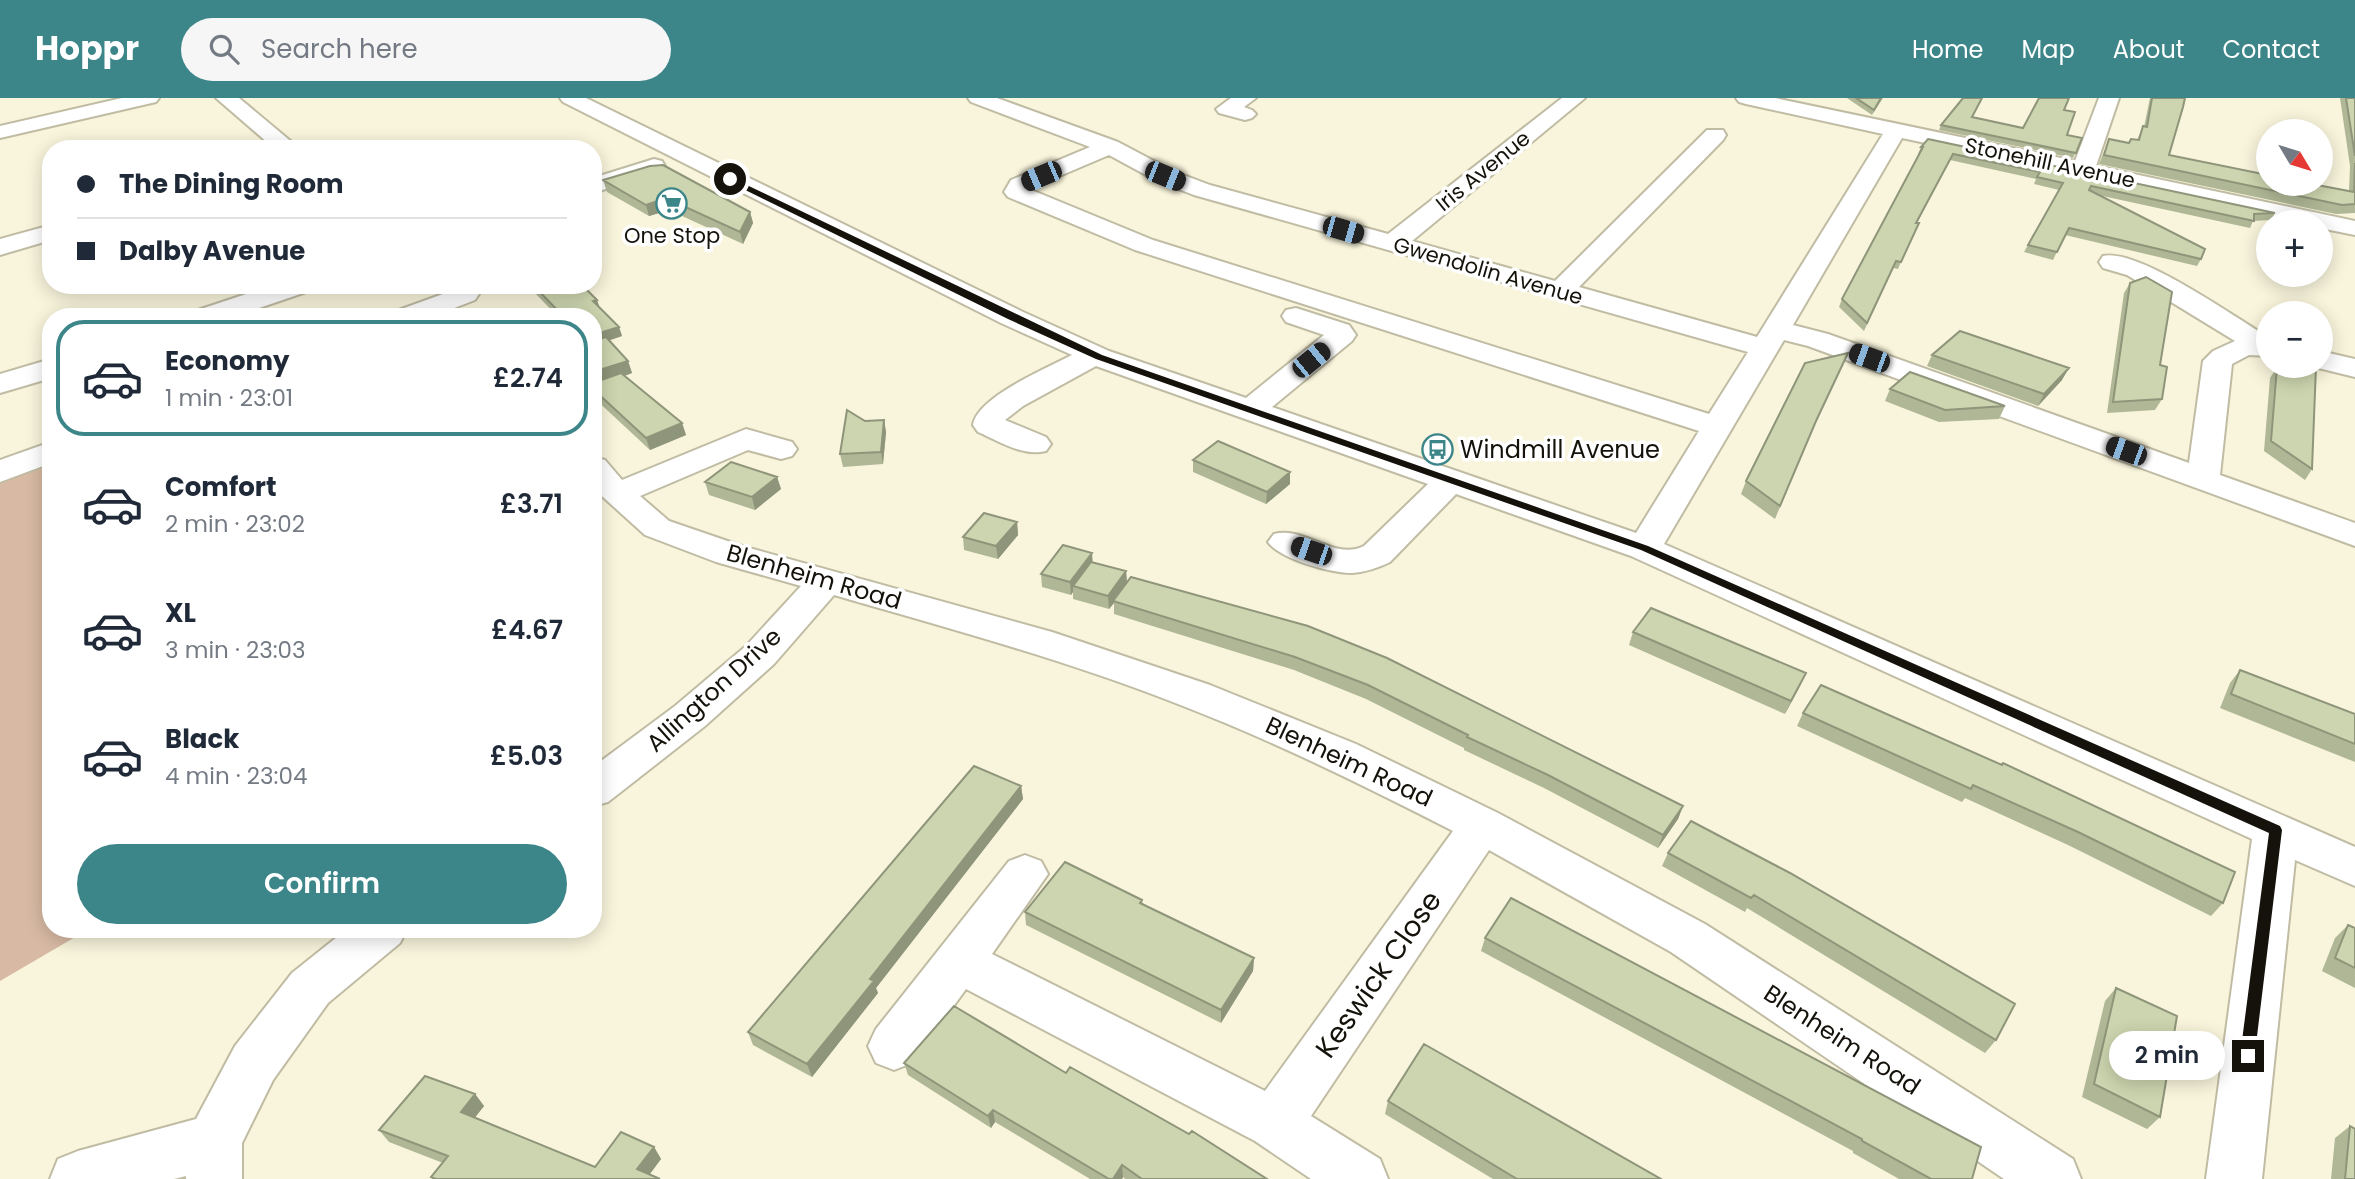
<!DOCTYPE html>
<html lang="en">
<head>
<meta charset="utf-8">
<style>
  :root { --surface:#fff; --page:#f6f6f7; --text:#1f2937; --muted:#747a83; --line:#e0e1e3; --accent:#3c8589 }
  body { margin:0; font-family:Poppins,sans-serif; background:var(--page); color:var(--text); height:100vh; display:flex; flex-direction:column; font-size:26px; white-space:nowrap }
  * { box-sizing:border-box; margin:0 }
  p { font-size:23px; color:var(--muted) }
  .icon { flex:none; width:38px; height:38px; fill:none; stroke:currentColor; stroke-width:2; stroke-linecap:round; stroke-linejoin:round }
  .map { position:relative; flex:1; overflow:hidden }
  .side { position:absolute; left:42px; top:210px; width:560px; height:630px; display:flex; flex-direction:column; background:var(--surface); border-radius:28px; box-shadow:0 4px 18px #0003 }
  .side>* { flex:none }
  .banner { position:absolute; left:42px; top:42px; width:560px; height:154px; border-radius:28px; box-shadow:0 4px 18px #0003; display:grid; align-content:center; height:154px; padding:0 35px; background:var(--surface) }
  .needle { width:46px; rotate:128deg }
  .controls { position:absolute; left:2256px; top:21px; display:grid; gap:14px }
  .controls a { display:grid; place-items:center; width:77px; height:77px; border-radius:50%; background:var(--surface); box-shadow:0 4px 18px #0003; font-size:35px }
  .end { position:absolute; width:32px; height:32px; margin:-16px; border:9px solid #14120a; background:#fff; box-shadow:0 0 0 4px #fff }
  .from { border-radius:50% }
  .bubble { position:absolute; height:49px; border-radius:24px; background:var(--surface); box-shadow:0 4px 18px #0003; font-size:23px; font-weight:600; line-height:49px; text-align:center }
  .car { position:absolute; width:21px; height:42px; margin:-21px -10px; border-radius:9px; box-shadow:0 0 5px 2px #0007; background:linear-gradient(#222 24%,#8ab4d8 0 40%,#222 0 76%,#8ab4d8 0 86%,#222 0) }
  .banner b { display:flex; align-items:center; gap:24px; height:66px; font-size:26px }
  .banner b+b { border-top:2px solid var(--line) }
  .banner i { width:18px; height:18px; background:var(--text) }
  ul { padding:12px 0 0; list-style:none }
  li { display:flex; align-items:center; gap:21px; height:116px; margin:0 14px 10px; padding:0 21px; border:4px solid transparent; border-radius:28px }
  li div { flex:1 }
  li b { display:block; font-size:26px }
  li em { font-style:normal; font-weight:600 }
  li.on { border-color:var(--accent) }
  li>.icon { width:63px; height:63px; stroke-width:1.5 }
  .action { display:flex; gap:14px; margin-top:auto; padding:14px 35px }
  .action a { flex:1; height:80px; border-radius:42px; background:var(--accent); color:#fff; font-size:28px; font-weight:600; line-height:80px; text-align:center }
  header { display:flex; align-items:center; gap:42px; box-sizing:border-box; height:98px; padding:0 35px; background:var(--accent); color:#fff }
  header strong { font-size:33px }
  nav { display:flex; gap:38px; margin-inline-start:auto; font-size:24px }
  .search { width:490px; height:63px; background:var(--page); display:flex; align-items:center; gap:18px; box-sizing:border-box; padding:0 24px; border-radius:38px; color:var(--muted); font-size:26px }
  .map>svg:first-child { display:block }
  .green { fill:#d8baa4 }
  .lines { fill:none; stroke-linecap:round; stroke-linejoin:round }
  .minor-casing { stroke:#c0bca4; stroke-width:4 }
  .minor { fill:#fff; fill-rule:evenodd }
  .wall { fill:#afb796 }
  .shaded-wall { fill:#8f957a }
  .building { fill:#ccd5af; stroke:#8f957a; stroke-width:2 }
  .route { fill:#14120a }
  .labels { text-anchor:middle; stroke-width:7; stroke-linejoin:round; paint-order:stroke }
  .far-street-label { font-size:21px; fill:#14120a; stroke:#fff }
  .far-poi-label { font-size:21px; fill:#14120a; stroke:#fff }
  .poi-label { font-size:24px; fill:#14120a; stroke:#fff; text-anchor:start }
  .street-label { font-size:24px; fill:#14120a; stroke:#fff }
  .near-street-label { font-size:28px; fill:#14120a; stroke:#fff }
</style>
</head>
<body>
<header>
<strong>Hoppr</strong>
<div class="search"><svg class="icon" aria-label="search" viewBox="0 0 24 24"><circle cx="10" cy="10" r="6"/><path d="M15 15l6 6"/></svg>Search here</div>
<nav><a>Home</a><a>Map</a><a>About</a><a>Contact</a></nav>
</header>
<div class="map">
<svg width="2355" height="1081" viewBox="0 0 2355 1081">
  <rect width="100%" height="100%" fill="#f9f5dc"/>
  <path class="green" d="M51,365v466h38l-89,52v-499z"/>
  <g class="lines">
    <defs>
      <path id="minor" d="M122,0h37l-3,4 -156,36v-12z
        M216,0h23l61,51h-25z
        M560,0h26l435,213 88,40 137,47 78,-63 -38,-13 -4,-6 4,-6 10,-2 53,17 7,10 -4,6 -80,66 364,126 63,-102 -564,-181 -127,-53 -4,-5 7,-12 79,-33 -119,-45 -3,-4h29l121,44 55,29 37,14 178,49 174,-136h23l-173,143 143,40 152,-151h16l3,5 -3,5 -144,147 178,50 126,-203 -137,-30 -7,-2 -3,-4h39l300,63 24,-63h20l-23,68 259,55v14l-35,-7v-6h-26l-392,-84 -109,187 35,9 361,129 14,-102 10,-10 22,-10 -108,-66 -24,-7 -4,-6 4,-6c35,-8 131,61 165,81v19l-19,-1 -17,9 -12,111 135,48v23l-547,-200 -24,-6 -120,204 691,303v39l-60,-26 -33,319h-56l46,-340 -621,-283 -175,-62 -66,68c-12,6 -25,10 -38,11 -21,0 -72,-14 -84,-31l6,-8c31,-8 60,27 90,12l64,-62 -332,-118 -73,40 -18,14 41,17 5,7 -5,7c-23,6 -47,-10 -68,-19l-5,-7c4,-28 74,-57 99,-70l-71,-32 -438,-221zM1109,57l48,26 37,14 554,157 -39,62 -556,-174 -124,-51z
        M1231,0h25l-12,9 8,3 4,4 -4,4 -7,2 -26,-7 -3,-4z
        M654,61l8,2 3,5 -3,5 -69,22v-15z
        M51,127v15l-51,15v-16z
        M273,187h40l-4,6 -76,26h-42l4,-6z
        M465,188l10,2 4,6 -4,6 -44,17h-39l4,-6z
        M2320,253l35,8v18l-45,-11h10z
        M51,261v19l-51,15v-19z
        M746,331l46,13 5,7 -5,7 -11,3 -33,-9 -108,46 29,25 73,25 310,86 158,53 146,59 142,69 207,111 368,235 8,20h-77l-333,-227 -182,-102 -178,266 69,43 8,20h-77l-56,-38 -289,-152 -54,74 -18,7 -18,-7 -8,-17 8,-17 133,-168 16,-6 16,6 7,13 -56,80 273,137 188,-260c-88,-45 -177,-89 -270,-125 -113,-45 -232,-77 -349,-111l-60,69 -69,62 -97,76 -15,4v-39l82,-61 71,-60 55,-60 -85,-24 -71,-27 -52,-47v-31l12,3 17,20z
        M51,344v21l-51,19v-22z
        M347,831h60l-7,14 -72,60 -55,77 -31,63v36h-56v-3l-12,3h-124l8,-20 20,-8 118,-32 39,-73 57,-73z"/>
    </defs>
    <use href="#minor" class="minor-casing"/>
    <use href="#minor" class="minor"/>
  </g>
  <path class="wall" d="M1847,0h36l-11,17z
    M2150,0h35l-16,57 180,36 1,-25 -10,-68h15v115l-19,1 -237,-50 10,-25 20,4 2,-4 6,1 6,-14 1,1z
    M2064,12l3,25 15,3 -9,20 -134,-28 2,-5 31,-8 51,11z
    M1921,49l354,66 -4,7 -18,1 -3,7 -152,-33 103,64 -4,7 -132,-31 -12,25 -29,-8 35,-62 -25,-6 2,-5 -86,-19 -33,63 -19,46 -5,-1 -29,63 -25,-24 3,-8 78,-145h-2z
    M603,82l147,32 3,11 -10,21 -74,-34 -20,6 -42,-24z
    M2130,185l30,82 2,34 -7,11 -48,3 17,-120z
    M521,187h61l15,15 3,9 19,18 3,9 -13,4 19,21 4,12 -7,3 57,47 4,12 -36,15 -57,-53v-80h-35l-22,-23z
    M1848,255l-37,80 -36,86 -34,-25 5,-13z
    M1932,257l130,25 -24,26 -111,-40z
    M2277,269l35,102 -7,11 -41,-29 6,-73z
    M1890,291l115,17 -6,13 -60,3 -54,-21z
    M884,322l2,12 -3,32 -40,3 -3,-13 25,-33z
    M1193,362l97,24 -24,20 -73,-32z
    M777,379l4,12 -26,21 -46,-15 -4,-13z
    M1017,424l1,13 -20,24 -34,-9 -1,-13z
    M1092,464l34,9 1,11 556,224 -5,13 -20,29 -114,-60 -80,-38v-2l-98,-49 -72,-29 -180,-56v-11l-5,6 -36,-10v-7l-2,3 -29,-8 -1,-13z
    M1633,534l173,41 -21,41 -156,-69z
    M2240,572l115,44v48l-135,-54 10,-25z
    M1821,587l402,218 -12,13 -143,-71 -103,-47 -3,4 -165,-76 6,-13z
    M1021,688l2,13 -147,189 2,5 -66,84 -59,-32 -5,-13z
    M1668,755l122,20 206,167 -11,13 -238,-145 -2,4 -83,-46z
    M1142,802l1,4 111,54 -1,13 -32,52 -195,-98 -1,-13z
    M2348,827l7,3v60l-33,-17 13,-33z
    M1485,840l487,241h-73l-46,-26v-2l-372,-200z
    M2116,890l44,129 -13,12 -65,-32 23,-96z
    M904,965l162,10 201,106h-142l-2,-2 -1,2h-32l-95,-57 -4,6 -83,-53z
    M475,996l9,12 -9,11 120,50 59,-20 7,12 -11,15 10,5h-227l-2,-2 12,-14 -54,-21 -10,-12z
    M1388,1003l273,78h-168l-108,-65z
    M2350,1028l5,53h-24l4,-41z"/>
  <path class="shaded-wall" d="M1953,56l-3,6 -37,70 3,-7z
    M666,100l3,12 -20,6 -3,-11z
    M750,114l3,11 -10,21 -3,-12z
    M597,202l3,9 -7,-8z
    M619,229l3,9 -29,10v-11z
    M628,263l4,12 -39,13v-14z
    M2069,270l-7,12 -24,26 6,-12z
    M884,322l2,12 -3,32 -2,-12z
    M682,325l4,12 -36,15 -4,-12z
    M1290,374v12l-24,20 1,-12z
    M777,379l4,12 -26,21 -3,-13z
    M1017,424l1,13 -20,24 -2,-13z
    M1092,455l1,13 -20,20v6l-2,3 -1,-13z
    M1126,473l1,13 -14,17 1,2 -5,6 -1,-13z
    M1806,575l-6,13 -15,28 6,-13z
    M1021,688l2,13 -147,189 2,5 -66,84 -5,-13 63,-85z
    M1683,708l-5,13 -20,29 5,-13z
    M1254,860l-1,13 -32,52v-13z
    M475,996l9,12 -14,18 -9,-12z
    M993,1012l2,12 -4,6 -3,-12z
    M654,1049l7,12 -15,20 -9,-10z
    M1122,1067l1,12 -1,2h-9z"/>
  <path class="building" d="M1856,0h25l-7,12z
    M1963,0h19l-10,19 51,11 16,-30h30l-5,12 11,2 -8,23 15,3 -6,15 -135,-28z
    M2152,0h33l-2,9 -14,48 99,20v9h44l42,8 1,-29v41l-13,1 -238,-50 5,-16 20,4 2,-4 8,1 4,-14 4,1z
    M2346,0h9v58z
    M1928,41l347,74 -21,1v7l-163,-35 -2,4 116,59 -4,10 -132,-31 -12,24 -29,-7 35,-62 -26,-6 3,-5 -87,-18 -37,69h3l-18,39 -5,-1 -29,62 -25,-24 81,-152h-2z
    M663,67l87,47 -10,20 -74,-34 -20,7 -43,-25 47,-14z
    M2146,179l26,15 -12,73 7,2 -5,32 -49,3 17,-119z
    M533,187h49l15,15 -4,1 26,26 -26,8v-18h-29z
    M1960,233l109,37 -25,26 -112,-39z
    M606,239l22,24 -35,11v-31z
    M1848,255l-32,68 -36,85 -34,-25 59,-118z
    M2290,268h26l-4,103 -41,-28 6,-74z
    M1910,274l95,34 -60,4 -55,-21z
    M621,275l61,50 -36,15 -53,-49v-6z
    M847,312l18,11 19,-1 -3,32 -41,2z
    M1218,343l72,31 -23,20 -74,-32z
    M731,364l46,15 -25,20 -47,-15z
    M984,415l33,9 -21,24 -33,-9z
    M1063,447l29,8 -22,29 -29,-8z
    M1091,464l35,9 -18,25 -35,-10z
    M1131,479l177,49 79,32 296,148 -20,29 -115,-60 -81,-38 1,-2 -100,-50 -73,-28 -182,-56z
    M1651,510l155,65 -15,28 -158,-69z
    M2240,572l115,44v30l-124,-50z
    M1821,587l181,80 1,-2 232,109 -12,31 -145,-71 -105,-47 -2,4 -168,-76z
    M974,668l47,20 -151,193 4,2 -67,83 -59,-32z
    M1691,723l99,52 225,131 -19,36 -242,-145 -3,3 -83,-45z
    M1065,764l77,38 -2,3 114,55 -33,52 -196,-98z
    M1511,800l470,249 -9,32h-41l-69,-38v-2l-377,-201z
    M2348,827l7,3v40l-20,-10z
    M2116,890l61,28 -17,101 -66,-33z
    M954,908l112,67 4,-6 119,67 3,-3 75,48h-125l-20,-14 -9,14h-4l-116,-69 -5,6 -84,-53z
    M1424,946l237,135h-144l-129,-78z
    M425,978l50,18 -14,18 134,55 26,-35 33,15 -17,22 23,10h-224l-5,-2 17,-21 -69,-26z
    M2350,1028l5,3v50h-10z"/>
  <path class="route" d="M730,79l372,178 546,191 632,280 2,4 -28,231h-11l-3,-5 29,-223 -628,-283 -545,-191 -88,-40 -281,-138z"/>
  <defs>
    <symbol id="supermarket-ring" viewBox="-11 -11 22 22"><circle r="9.5" fill="#fff" stroke="#3c8589" stroke-width="1.5"/><path d="M-6-5.5h2.5l.6 2H6L4.5 2H-2.5L-4.4-4H-6ZM-1.5 3.2a1.3 1.3 0 1 0 .1 0ZM3 3.2a1.3 1.3 0 1 0 .1 0Z" fill="#3c8589"/></symbol>
    <symbol id="bus-ring" viewBox="-11 -11 22 22"><circle r="9.5" fill="#fff" stroke="#3c8589" stroke-width="1.5"/><path d="M-5-6H5V4H4V6H2V4H-2V6H-4V4H-5ZM-3.5-4V0h7V-4ZM-3.5 1.2v1.5H-2V1.2ZM2 1.2v1.5H3.5V1.2Z" fill="#3c8589"/></symbol>
  </defs>
  <g fill-rule="evenodd">
    <use href="#supermarket-ring" x="654" y="88" width="35" height="35"/>
    <use href="#bus-ring" x="1420" y="334" width="35" height="35"/>
  </g>
  <g class="labels">
    <g class="far-street-label">
      <text transform="translate(2050 65) rotate(12)" y="7">Stonehill Avenue</text>
      <text transform="translate(1483 73) rotate(-39)" y="7">Iris Avenue</text>
      <text transform="translate(1488 173) rotate(16)" y="7">Gwendolin Avenue</text>
    </g>
    <g class="far-poi-label">
      <text x="672" y="145">One Stop</text>
    </g>
    <g class="poi-label">
      <text x="1460" y="360">Windmill Avenue</text>
    </g>
    <g class="street-label">
      <text transform="translate(814 479) rotate(16)" y="8">Blenheim Road</text>
      <text transform="translate(714 592) rotate(-42)" y="8">Allington Drive</text>
      <text transform="translate(1349 664) rotate(25)" y="8">Blenheim Road</text>
      <text transform="translate(1842 942) rotate(33)" y="8">Blenheim Road</text>
    </g>
    <g class="near-street-label">
      <text transform="translate(1378 876) rotate(-55)" y="10">Keswick Close</text>
    </g>
  </g>
</svg>
<div class="controls">
<a><svg class="needle" viewBox="-14 -14 28 28"><path d="M0-13l5 13h-10z" fill="#e53935"/><path d="M0 13l5-13h-10z" fill="#747a83"/></svg></a>
<a>+</a>
<a>−</a>
</div>
<i class="end from" style="left:730px;top:81px"></i>
<i class="end" style="left:2248px;top:958px"></i>
<div class="bubble" style="left:2109px;top:933px;width:116px">2 min</div>
<i class="car" style="left:1041px;top:78px;rotate:247deg"></i>
<i class="car" style="left:1165px;top:78px;rotate:112deg"></i>
<i class="car" style="left:1343px;top:132px;rotate:106deg"></i>
<i class="car" style="left:1869px;top:260px;rotate:290deg"></i>
<i class="car" style="left:1311px;top:262px;rotate:51deg"></i>
<i class="car" style="left:2126px;top:353px;rotate:290deg"></i>
<i class="car" style="left:1311px;top:453px;rotate:289deg"></i>
<div class="banner">
<b><i class="from"></i>The Dining Room</b>
<b><i></i>Dalby Avenue</b>
</div>
<section class="side">
<ul>
<li class="on"><svg class="icon" aria-label="car" viewBox="0 0 24 24"><path d="M5 17H2v-5l4-1 3-4h7l3 4 3 1v5h-3M9 17h6M6 11h13"/><circle cx="7" cy="17" r="2"/><circle cx="17" cy="17" r="2"/></svg><div><b>Economy</b><p>1 min · 23:01</p></div><em>£2.74</em></li>
<li><svg class="icon" aria-label="car" viewBox="0 0 24 24"><path d="M5 17H2v-5l4-1 3-4h7l3 4 3 1v5h-3M9 17h6M6 11h13"/><circle cx="7" cy="17" r="2"/><circle cx="17" cy="17" r="2"/></svg><div><b>Comfort</b><p>2 min · 23:02</p></div><em>£3.71</em></li>
<li><svg class="icon" aria-label="car" viewBox="0 0 24 24"><path d="M5 17H2v-5l4-1 3-4h7l3 4 3 1v5h-3M9 17h6M6 11h13"/><circle cx="7" cy="17" r="2"/><circle cx="17" cy="17" r="2"/></svg><div><b>XL</b><p>3 min · 23:03</p></div><em>£4.67</em></li>
<li><svg class="icon" aria-label="car" viewBox="0 0 24 24"><path d="M5 17H2v-5l4-1 3-4h7l3 4 3 1v5h-3M9 17h6M6 11h13"/><circle cx="7" cy="17" r="2"/><circle cx="17" cy="17" r="2"/></svg><div><b>Black</b><p>4 min · 23:04</p></div><em>£5.03</em></li>
</ul>
<div class="action"><a>Confirm</a></div>
</section>
</div>
</body>
</html>
